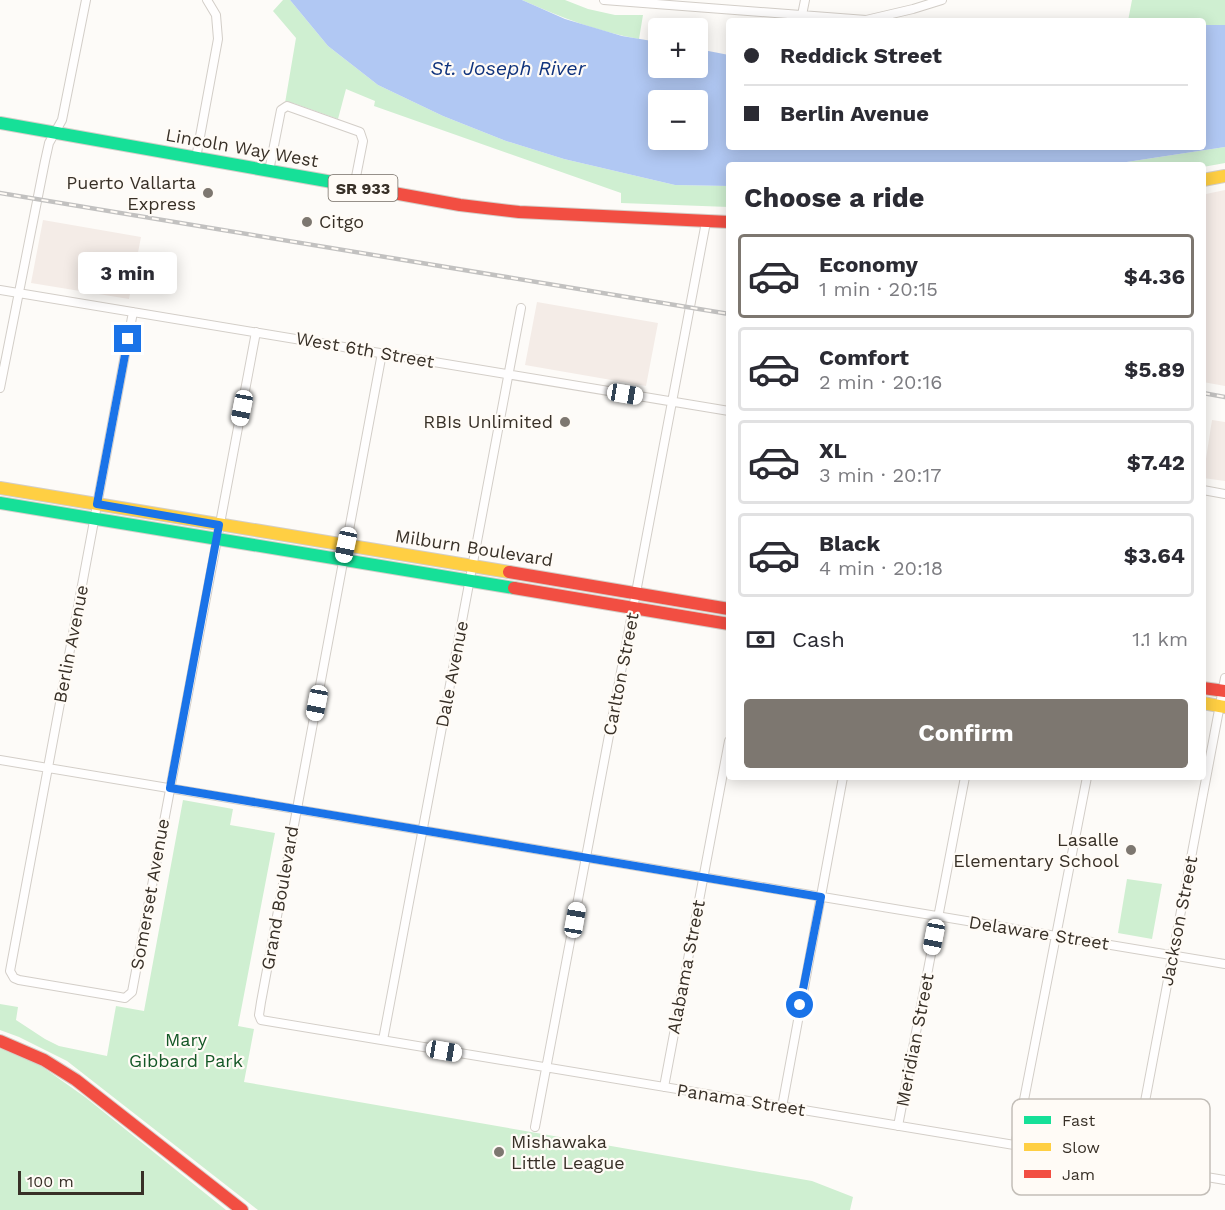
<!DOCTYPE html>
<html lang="en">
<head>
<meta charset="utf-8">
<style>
  :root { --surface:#fff; --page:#f7f7f7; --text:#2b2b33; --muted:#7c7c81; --line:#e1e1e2; --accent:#7d7770 }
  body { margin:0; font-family:"Work Sans",sans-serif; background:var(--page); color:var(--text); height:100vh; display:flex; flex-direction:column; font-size:22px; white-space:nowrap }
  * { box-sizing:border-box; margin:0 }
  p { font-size:20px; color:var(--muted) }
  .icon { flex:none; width:33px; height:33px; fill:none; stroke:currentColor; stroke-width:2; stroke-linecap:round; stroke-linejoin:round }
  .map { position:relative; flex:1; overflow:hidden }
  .panel { position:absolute; left:726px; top:162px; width:480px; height:618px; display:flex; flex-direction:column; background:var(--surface); border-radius:6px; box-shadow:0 3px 15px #0003 }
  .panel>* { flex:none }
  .hud { position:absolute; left:726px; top:18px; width:480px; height:132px; border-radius:6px; box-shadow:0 3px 15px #0003; display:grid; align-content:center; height:132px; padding:0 18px; background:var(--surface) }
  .controls { position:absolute; left:648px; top:18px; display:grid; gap:12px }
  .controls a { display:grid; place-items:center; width:60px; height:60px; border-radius:6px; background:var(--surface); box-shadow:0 3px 15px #0003; font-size:30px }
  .scale { position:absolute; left:18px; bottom:15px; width:126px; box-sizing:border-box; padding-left:6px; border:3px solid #383027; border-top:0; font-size:16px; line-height:21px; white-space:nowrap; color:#383027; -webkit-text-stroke:4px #fffbf6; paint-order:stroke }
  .end { position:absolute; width:27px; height:27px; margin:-14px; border:8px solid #1a73e8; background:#fff; box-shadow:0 0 0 3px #fff }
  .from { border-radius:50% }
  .bubble { position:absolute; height:42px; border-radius:6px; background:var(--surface); box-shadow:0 3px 15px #0003; font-size:20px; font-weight:700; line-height:42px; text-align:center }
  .car { position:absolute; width:18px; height:36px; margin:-18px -9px; border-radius:8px; box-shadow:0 0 4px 2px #0007; background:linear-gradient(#fff 24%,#345 0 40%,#fff 0 76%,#345 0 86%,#fff 0) }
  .hud b { display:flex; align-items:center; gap:21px; height:57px; font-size:22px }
  .hud b+b { border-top:2px solid var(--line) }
  .hud i { width:15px; height:15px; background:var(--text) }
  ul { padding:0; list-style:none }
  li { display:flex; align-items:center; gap:18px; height:84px; margin:0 12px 9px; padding:0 6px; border:3px solid var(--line); border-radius:6px }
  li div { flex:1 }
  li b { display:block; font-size:22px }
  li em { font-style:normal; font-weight:700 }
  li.on { border-color:var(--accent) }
  li>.icon { width:54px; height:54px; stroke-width:1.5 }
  h2 { padding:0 18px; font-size:27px; line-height:72px }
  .pay { display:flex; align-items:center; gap:15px; height:66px; padding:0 18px; font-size:22px }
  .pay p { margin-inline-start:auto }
  .action { display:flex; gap:12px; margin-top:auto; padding:12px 18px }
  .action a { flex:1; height:69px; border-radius:6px; background:var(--accent); color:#fff; font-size:24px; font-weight:700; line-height:69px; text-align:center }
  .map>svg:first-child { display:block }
  .industrial { fill:#f4ece7 }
  .medical { fill:#f5ece7 }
  .green { fill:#cfefd1 }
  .water { fill:#b1c8f3; fill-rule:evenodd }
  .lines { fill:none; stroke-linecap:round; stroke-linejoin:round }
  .street-casing { stroke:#d3cec8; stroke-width:10 }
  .fast-casing { stroke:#d3cec8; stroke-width:14 }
  .slow-casing { stroke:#d3cec8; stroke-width:14 }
  .jam-casing { stroke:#d3cec8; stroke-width:14 }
  .street { stroke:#fffefe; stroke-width:8 }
  .fast { stroke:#16e098; stroke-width:12 }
  .slow { stroke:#ffcf43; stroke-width:12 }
  .jam { stroke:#f24e42; stroke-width:12 }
  .rail-casing { stroke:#c2c1c0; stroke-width:4.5 }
  .rail { stroke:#fffbf6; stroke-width:2; stroke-dasharray:7; stroke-linecap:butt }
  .route { stroke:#1a73e8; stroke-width:8 }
  .poi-dot { fill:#7d7770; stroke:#fffbf6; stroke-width:2 }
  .labels { text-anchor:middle; stroke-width:4.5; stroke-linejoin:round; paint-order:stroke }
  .shield { fill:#fffbf6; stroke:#746d65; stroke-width:1.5 }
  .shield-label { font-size:16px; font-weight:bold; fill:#383027 }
  .street-label { font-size:18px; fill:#383027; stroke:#fffbf6 }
  .poi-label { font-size:18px; fill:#383027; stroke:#fffbf6; text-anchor:end }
  .park-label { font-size:18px; fill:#145726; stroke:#fffbf6 }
  .water-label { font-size:20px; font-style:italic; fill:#11347d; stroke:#fffbf6 }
  .key { fill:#fffbf6; stroke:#c3beb8; stroke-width:1.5 }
  .key-label { font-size:16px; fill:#383027 }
</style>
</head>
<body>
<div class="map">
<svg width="1225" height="1210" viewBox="0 0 1225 1210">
  <rect width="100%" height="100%" fill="#fdfbf8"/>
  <path class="industrial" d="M43,220l98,17 -12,62 -98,-16z
    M537,302l121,21 -12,63 -121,-21z
    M1212,420l13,2v59l-22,-3z"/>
  <path class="medical" d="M1225,190v196l-22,-4v-173l3,-15z"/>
  <path class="green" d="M283,0h7l38,46 50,39 65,31 63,25 58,18 111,26 54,1v21l-108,-4v-10l-247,-87 1,-5 -29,-12 -8,30 -45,-16h-8l11,-65 -23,-27z
    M522,0h43l23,9 27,6h28l-4,24c-41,-7 -79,-22 -117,-39z
    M1132,0h93v25h-22v-4h-75z
    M1225,147v16l-22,4v-2h-96z
    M183,800l50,9 -3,16 45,8 -37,193 16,3 -10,53 568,99 41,16 -3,13h-592l-191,-149 -48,-24 -19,-7v-26l18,3 -2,13 29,19 14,7 48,10 9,-50 28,5z
    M1127,879l35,5 -10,55 -34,-6z
    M0,1046l41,20 44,31 141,113h-226z"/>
  <path class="water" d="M290,0h232l43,19 57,17 36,6v26h40v-19l31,6v92h474v-122h22v122l-118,18h-378v21l-54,-1 -111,-26 -58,-18 -63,-25 -65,-31 -50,-39zM658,100h40v40h-40z"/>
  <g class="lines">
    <defs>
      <path id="street" d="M604,0l262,20 47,-11 29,-9
        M802,15l3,-15
        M196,158l22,-119 -2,-24 -9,-15
        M269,171l12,-61 6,-4 73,26 3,9 -9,46
        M0,290l729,121
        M133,312l-123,659 4,7 5,2 95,16 11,2 7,-6 124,-660
        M382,353l-121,649 -2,13 2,5 964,160
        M0,388l45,-227 4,-18 13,-23 24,-120
        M1203,490l22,4
        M0,760l1225,204
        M383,1040l138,-732
        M664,1087l65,-346
        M782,1107l61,-330
        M898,1126l67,-349
        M535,1127l171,-905
        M1015,1146l72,-369
        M1133,1165l92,-487"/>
      <path id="fast" d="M0,123l338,60
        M0,503l514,85"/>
      <path id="slow" d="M1203,180l22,-4
        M0,488l509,84
        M1203,703l22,4"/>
      <path id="jam" d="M338,183l122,22 59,7 210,10
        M509,572l220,37
        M514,588l215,36
        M1203,688l22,3
        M0,1041l44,19 32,20 166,130"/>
    </defs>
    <use href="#street" class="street-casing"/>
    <use href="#fast" class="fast-casing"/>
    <use href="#slow" class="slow-casing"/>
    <use href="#jam" class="jam-casing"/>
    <use href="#street" class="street"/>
    <use href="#fast" class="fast"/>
    <use href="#slow" class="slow"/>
    <use href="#jam" class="jam"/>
    <defs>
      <path id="rail" d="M0,193l729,121
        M1203,393l22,4"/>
    </defs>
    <use href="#rail" class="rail-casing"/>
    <use href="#rail" class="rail"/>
  </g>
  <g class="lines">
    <path class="route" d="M128,339l-31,165 122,21 -49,263 651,109 -21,108"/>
  </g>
  <g class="poi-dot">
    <circle cx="208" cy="193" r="6"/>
    <circle cx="307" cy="222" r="6"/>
    <circle cx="565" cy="422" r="6"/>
    <circle cx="1131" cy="850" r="6"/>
    <circle cx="499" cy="1152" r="6"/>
  </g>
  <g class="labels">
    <rect class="shield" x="328.5" y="175" width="69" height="26" rx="4.5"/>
    <g class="shield-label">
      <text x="363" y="194">SR 933</text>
    </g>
    <g class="street-label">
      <text transform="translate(242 148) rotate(10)" y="6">Lincoln Way West</text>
      <text transform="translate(365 350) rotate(10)" y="6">West 6th Street</text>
      <text transform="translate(474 548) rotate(9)" y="6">Milburn Boulevard</text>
      <text transform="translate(71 644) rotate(-79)" y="6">Berlin Avenue</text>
      <text transform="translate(452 674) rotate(-79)" y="6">Dale Avenue</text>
      <text transform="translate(621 674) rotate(-79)" y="6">Carlton Street</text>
      <text transform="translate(150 894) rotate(-80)" y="6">Somerset Avenue</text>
      <text transform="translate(280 898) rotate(-80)" y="6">Grand Boulevard</text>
      <text transform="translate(1179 921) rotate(-79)" y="6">Jackson Street</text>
      <text transform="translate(1039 933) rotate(9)" y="6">Delaware Street</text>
      <text transform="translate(686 967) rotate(-79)" y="6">Alabama Street</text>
      <text transform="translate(915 1040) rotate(-79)" y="6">Meridian Street</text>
      <text transform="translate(741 1100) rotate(9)" y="6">Panama Street</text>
    </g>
    <g class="poi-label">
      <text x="196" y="189">Puerto Vallarta<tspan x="196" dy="21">Express</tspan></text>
      <text x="319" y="228" text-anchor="start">Citgo</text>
      <text x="553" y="428">RBIs Unlimited</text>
      <text x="1119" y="846">Lasalle<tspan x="1119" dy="21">Elementary School</tspan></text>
      <text x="511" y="1148" text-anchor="start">Mishawaka<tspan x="511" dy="21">Little League</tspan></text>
    </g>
    <g class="park-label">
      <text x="186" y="1046">Mary<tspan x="186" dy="21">Gibbard Park</tspan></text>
    </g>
    <g class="water-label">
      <text x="508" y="75">St. Joseph River</text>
    </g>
  </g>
  <rect x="1012" y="1099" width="198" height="96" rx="9" class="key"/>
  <rect x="1024" y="1116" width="27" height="8" fill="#16e098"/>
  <rect x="1024" y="1143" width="27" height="8" fill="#ffcf43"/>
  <rect x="1024" y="1170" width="27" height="8" fill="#f24e42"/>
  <g class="key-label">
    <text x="1062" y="1126">Fast</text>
    <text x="1062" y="1153">Slow</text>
    <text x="1062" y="1180">Jam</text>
  </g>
</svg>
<div class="controls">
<a>+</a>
<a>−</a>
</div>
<div class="scale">100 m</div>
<i class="end from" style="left:800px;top:1005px"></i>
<i class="end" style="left:128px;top:339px"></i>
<div class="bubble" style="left:78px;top:252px;width:99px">3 min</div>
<i class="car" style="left:625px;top:394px;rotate:99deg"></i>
<i class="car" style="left:242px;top:408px;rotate:191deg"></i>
<i class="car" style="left:346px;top:545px;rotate:192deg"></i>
<i class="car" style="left:317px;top:703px;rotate:191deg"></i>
<i class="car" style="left:575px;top:920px;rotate:10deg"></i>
<i class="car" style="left:934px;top:937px;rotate:191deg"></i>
<i class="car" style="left:444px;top:1051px;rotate:100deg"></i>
<div class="hud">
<b><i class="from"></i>Reddick Street</b>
<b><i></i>Berlin Avenue</b>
</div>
<section class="panel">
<h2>Choose a ride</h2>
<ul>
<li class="on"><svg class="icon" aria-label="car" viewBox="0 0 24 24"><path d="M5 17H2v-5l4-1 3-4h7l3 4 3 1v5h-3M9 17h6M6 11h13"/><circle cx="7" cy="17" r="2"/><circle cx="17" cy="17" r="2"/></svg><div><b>Economy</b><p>1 min · 20:15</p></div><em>$4.36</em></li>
<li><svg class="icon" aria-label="car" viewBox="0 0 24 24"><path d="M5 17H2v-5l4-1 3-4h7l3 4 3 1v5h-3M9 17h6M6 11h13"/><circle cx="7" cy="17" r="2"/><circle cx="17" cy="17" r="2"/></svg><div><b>Comfort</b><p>2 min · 20:16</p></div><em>$5.89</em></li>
<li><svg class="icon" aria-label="car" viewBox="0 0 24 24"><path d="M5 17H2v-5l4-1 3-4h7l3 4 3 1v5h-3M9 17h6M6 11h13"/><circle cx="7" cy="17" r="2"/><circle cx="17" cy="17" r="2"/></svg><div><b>XL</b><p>3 min · 20:17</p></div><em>$7.42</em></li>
<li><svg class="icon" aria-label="car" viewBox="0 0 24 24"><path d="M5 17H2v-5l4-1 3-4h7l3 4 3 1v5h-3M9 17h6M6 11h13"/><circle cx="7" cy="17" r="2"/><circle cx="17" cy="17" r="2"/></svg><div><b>Black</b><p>4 min · 20:18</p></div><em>$3.64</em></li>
</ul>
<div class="pay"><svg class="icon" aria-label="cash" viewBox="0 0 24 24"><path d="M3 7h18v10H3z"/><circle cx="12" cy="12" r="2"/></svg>Cash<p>1.1 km</p></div>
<div class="action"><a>Confirm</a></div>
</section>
</div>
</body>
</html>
